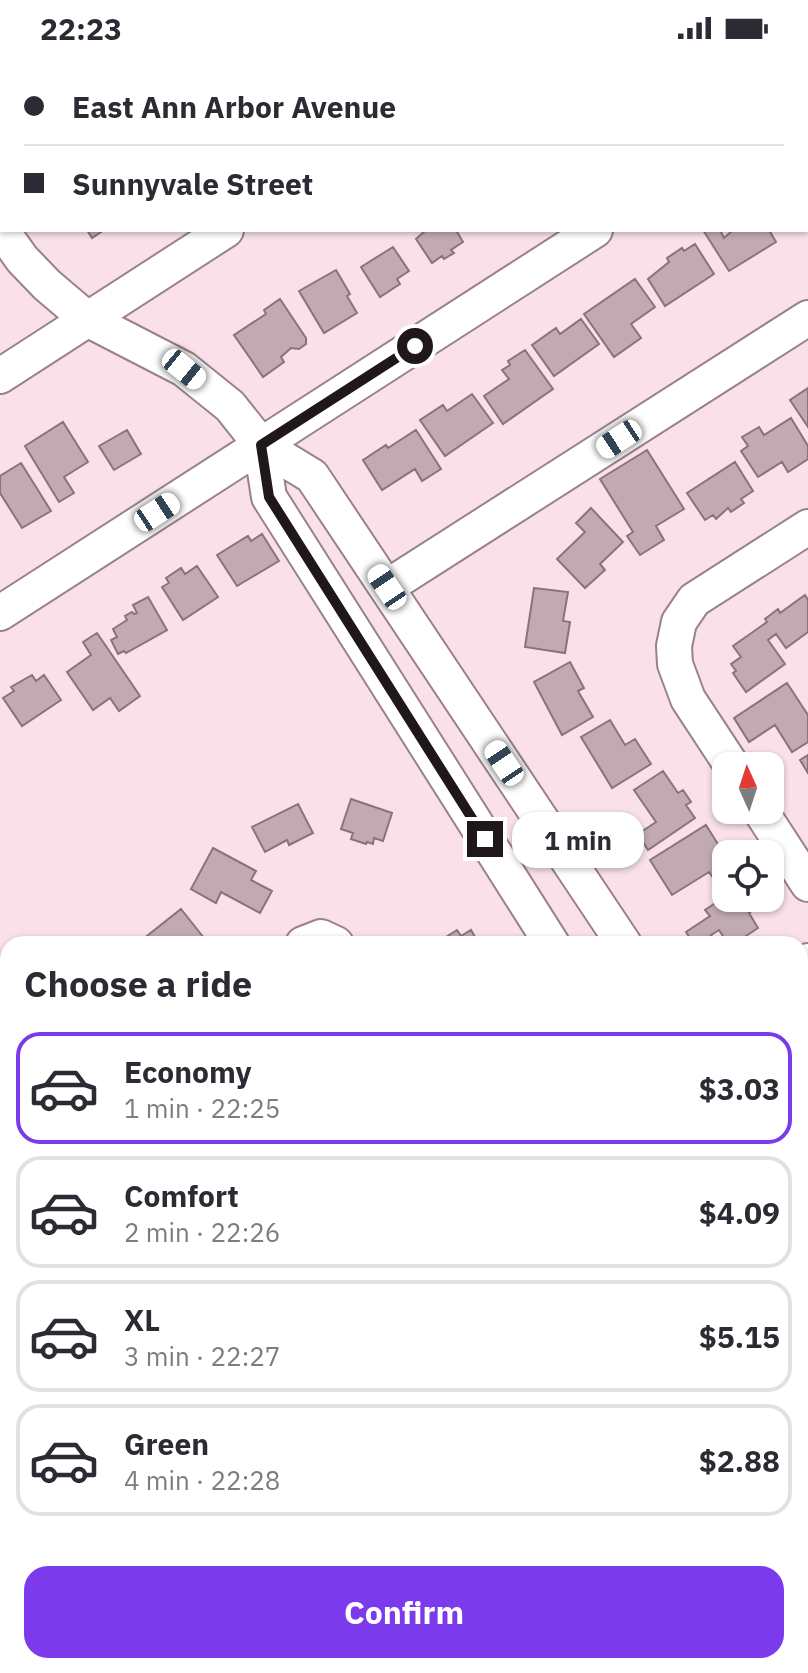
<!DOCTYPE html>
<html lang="en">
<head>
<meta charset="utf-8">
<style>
  :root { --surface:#fff; --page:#f2f2f3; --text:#2b2b33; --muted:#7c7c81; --line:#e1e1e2; --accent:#7c3aed }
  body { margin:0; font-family:"IBM Plex Sans",sans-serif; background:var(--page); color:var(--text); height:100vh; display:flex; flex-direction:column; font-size:30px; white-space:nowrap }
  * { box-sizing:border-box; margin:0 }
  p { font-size:26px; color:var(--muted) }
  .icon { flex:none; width:44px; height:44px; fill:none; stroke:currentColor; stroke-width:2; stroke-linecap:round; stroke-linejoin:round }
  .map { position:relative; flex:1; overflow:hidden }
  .drawer { position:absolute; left:0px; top:880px; width:808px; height:738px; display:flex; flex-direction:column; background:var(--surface); border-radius:24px 24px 0 0; box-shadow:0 2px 6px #0004 }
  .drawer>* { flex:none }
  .top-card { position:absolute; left:0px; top:0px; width:808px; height:176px; box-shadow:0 2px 6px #0004; display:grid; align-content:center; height:176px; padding:0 24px; background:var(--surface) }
  .needle { width:52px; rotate:357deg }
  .tools { position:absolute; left:712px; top:696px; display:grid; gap:16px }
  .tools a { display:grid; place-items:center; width:72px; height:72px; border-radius:16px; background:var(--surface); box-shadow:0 2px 6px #0004; font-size:40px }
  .end { position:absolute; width:36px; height:36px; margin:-18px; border:10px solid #20171b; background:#fff; box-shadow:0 0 0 4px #fff }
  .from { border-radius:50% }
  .bubble { position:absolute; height:56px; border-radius:24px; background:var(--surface); box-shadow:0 2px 6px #0004; font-size:26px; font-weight:800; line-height:56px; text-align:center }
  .car { position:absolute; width:24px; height:48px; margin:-24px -12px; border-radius:10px; box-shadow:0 0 6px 2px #0007; background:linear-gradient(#fff 24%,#345 0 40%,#fff 0 76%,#345 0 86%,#fff 0) }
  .top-card b { display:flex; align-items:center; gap:28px; height:76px; font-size:30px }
  .top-card b+b { border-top:2px solid var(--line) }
  .top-card i { width:20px; height:20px; background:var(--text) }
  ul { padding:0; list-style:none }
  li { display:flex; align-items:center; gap:24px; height:112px; margin:0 16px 12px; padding:0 8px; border:4px solid var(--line); border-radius:24px }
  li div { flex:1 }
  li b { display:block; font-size:30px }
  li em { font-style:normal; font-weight:800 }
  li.current { border-color:var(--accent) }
  li>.icon { width:72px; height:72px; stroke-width:1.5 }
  h2 { padding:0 24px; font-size:36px; line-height:96px }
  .primary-button { display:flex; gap:16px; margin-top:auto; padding:16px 24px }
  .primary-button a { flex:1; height:92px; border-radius:24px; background:var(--accent); color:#fff; font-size:32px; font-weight:800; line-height:92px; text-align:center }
  .status { display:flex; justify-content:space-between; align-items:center; height:56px; padding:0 40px; background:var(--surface); direction:ltr }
  .status svg { height:22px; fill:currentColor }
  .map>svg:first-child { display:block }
  .building { fill:#c2aab3; stroke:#8a737c; stroke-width:2 }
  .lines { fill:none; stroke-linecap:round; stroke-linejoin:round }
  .minor-casing { stroke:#99828b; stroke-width:38 }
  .minor { stroke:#fff; stroke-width:34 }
  .route { stroke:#20171b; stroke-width:10 }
</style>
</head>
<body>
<div class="status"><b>22:23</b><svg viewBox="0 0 49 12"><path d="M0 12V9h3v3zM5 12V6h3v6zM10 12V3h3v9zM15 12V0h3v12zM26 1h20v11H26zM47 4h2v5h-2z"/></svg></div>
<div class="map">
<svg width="808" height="1617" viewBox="0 0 808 1617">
  <rect width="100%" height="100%" fill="#f9e0e9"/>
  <path class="building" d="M0,0l11,2h-9l-2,31z
    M666,0h42l2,2h-43z
    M808,118v41l-2,2v-42z
    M87,174h17l-12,8z
    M426,174h30l7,12 -12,8 3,3 -10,6 -2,-3 -10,7 -16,-24z
    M703,174h17l4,8 9,-8h36l7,12 -47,29z
    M695,188l19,30 -49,32 -17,-27 21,-17 -2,-4 15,-10 2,3z
    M393,191l16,24 -12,8 3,5 -20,13 -19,-30z
    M336,214l14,24 -3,2 10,17 -33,20 -25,-42z
    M635,223l20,28 -24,17 10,14 -27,19 -30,-43z
    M280,243l26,39v6l-7,5 -8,-1 -10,9 3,5 -21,15 -29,-42 32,-21 -2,-4z
    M581,263l18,25 -45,32 -22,-31 24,-17 4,6z
    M525,294l28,39 -50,35 -19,-28 25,-17 -7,-9 8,-5 -2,-4z
    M808,332v39l-18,-27z
    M472,338l21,29 -48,33 -25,-36 23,-15 4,6z
    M791,362l17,28v13l-20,13 -6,-10 -24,15 -17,-26 7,-5 -6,-9 17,-10 5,8z
    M63,366l25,40 -24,15 10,16 -15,9 -34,-56z
    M127,374l14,24 -27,16 -15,-24z
    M416,374l25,39 -19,12 -7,-12 -33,21 -19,-30 23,-15 2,3z
    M647,394l37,59 -28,17 8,14 -24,15 -13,-19 6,-4 -33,-53z
    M735,406l18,29 -12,8 3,4 -13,9 -3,-4 -12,11 -3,-4 -8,5 -18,-27z
    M21,407l30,48 -29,17 -22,-35v-17z
    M591,452l32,34 -23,22 5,6 -20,18 -28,-29 28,-27 -9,-9z
    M262,478l17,27 -42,25 -20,-31 31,-19 3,5z
    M197,510l21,31 -35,23 -21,-33 7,-4 -3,-5 15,-10 4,6z
    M534,532l34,4 -5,29 7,1 -5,31 -40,-6z
    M805,539l3,5v32l-22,16 -10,-14 -8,6 17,24 -39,28 -13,-19 3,-2 -5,-7 10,-7 -8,-11 34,-24 -2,-3 13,-10 2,4z
    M148,541l19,33 -41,23 -2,-2 -6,3 -7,-14 6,-3 -4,-8 14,-9 -2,-4 7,-4 2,2 3,-1 -4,-8z
    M97,577l43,63 -21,15 -9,-13 -17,12 -26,-38 24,-17 -8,-13z
    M570,606l14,26 -6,3 15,26 -31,18 -28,-53z
    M32,619l4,6 8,-6 17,25 -39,26 -19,-28 11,-7 -3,-4z
    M787,627l21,32v27l-16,10 -17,-27 -26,17 -15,-24z
    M610,664l15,25 10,-6 16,25 -39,24 -31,-51z
    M808,699v18l-8,-13z
    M663,715l15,22 5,-3 8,12 -5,3 9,13 -47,32 -10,-16 18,-12 -22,-32z
    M351,743l41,14 -9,28 -9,-3 -1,6 -6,-2 -1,2 -15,-5 2,-6 -12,-4z
    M298,748l15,29 -24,12 -2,-5 -22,12 -13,-25z
    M706,769l20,32v23l-8,5 -9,-13 -37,23 -22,-35z
    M213,792l43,23 -5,9 21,11 -12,22 -39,-21 -5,11 -25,-14z
    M726,840l12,2 3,4 5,-3 7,11 -4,3 9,15 -24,16h-6l-9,-14 -8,5 6,9h-23l-8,-12 24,-16 -5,-6z
    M181,853l23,29 -7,6h-43l-7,-8z
    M457,874l4,6 10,-6 8,14 4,-3 2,3h-50z
    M808,970v48l-5,-7 -3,1v-36z
    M8,991v33l-8,-7v-18z
    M0,1045l6,4 -5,8 5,3 -6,8z
    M8,1269v21l-7,-6 7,-10 -3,-2z
    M0,1306l8,6v29l-8,12z
    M803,1475l5,4v45l-4,3 -4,-5v-45z
    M8,1572l1,38 -9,6v-39z
    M238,1610h20l7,6 -19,1z
    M597,1610h22l4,7h-35z
    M634,1610h26l3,4 -4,3h-20z"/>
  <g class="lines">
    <defs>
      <path id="minor" d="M156,2l3,-2
        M494,2l3,-2
        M806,38l2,-1
        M0,103l2,-2
        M0,172l22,31 25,26 40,34 97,50 46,37 31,39 51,31 312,468
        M0,320l226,-146
        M261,389l8,52 283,447
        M387,531l421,-269
        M0,557l595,-383
        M732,710l-44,-67 -13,-35 -1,-18 5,-24 15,-22 114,-73
        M760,754l48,74
        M303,888l18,-7 15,7
        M800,910l8,-5
        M800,1159l8,13
        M0,1172l8,-12
        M800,1268l8,13
        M0,1470l8,-9
        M800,1598l8,-5
        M97,1617l7,-7
        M771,1617l11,-7"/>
    </defs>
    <use href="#minor" class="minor-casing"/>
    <use href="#minor" class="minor"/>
  </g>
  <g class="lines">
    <path class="route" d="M415,290l-154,99 8,52 216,342"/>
  </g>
</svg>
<div class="tools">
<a><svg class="needle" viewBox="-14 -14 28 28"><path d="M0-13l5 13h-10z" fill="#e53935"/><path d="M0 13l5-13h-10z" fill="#7c7c81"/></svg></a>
<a><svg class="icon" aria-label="locate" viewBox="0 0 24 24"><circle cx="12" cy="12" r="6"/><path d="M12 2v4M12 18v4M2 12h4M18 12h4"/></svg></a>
</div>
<i class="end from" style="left:415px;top:290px"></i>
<i class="end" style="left:485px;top:783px"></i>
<div class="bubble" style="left:512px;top:756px;width:132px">1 min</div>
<i class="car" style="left:184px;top:313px;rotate:129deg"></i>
<i class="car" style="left:619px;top:383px;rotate:237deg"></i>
<i class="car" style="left:157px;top:456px;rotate:57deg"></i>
<i class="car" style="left:387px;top:531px;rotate:326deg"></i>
<i class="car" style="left:504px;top:707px;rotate:326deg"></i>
<div class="top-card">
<b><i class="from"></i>East Ann Arbor Avenue</b>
<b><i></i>Sunnyvale Street</b>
</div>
<section class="drawer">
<h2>Choose a ride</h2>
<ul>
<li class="current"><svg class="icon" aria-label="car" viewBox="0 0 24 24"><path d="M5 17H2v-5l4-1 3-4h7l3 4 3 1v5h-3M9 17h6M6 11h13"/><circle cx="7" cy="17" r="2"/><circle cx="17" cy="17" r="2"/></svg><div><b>Economy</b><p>1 min · 22:25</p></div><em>$3.03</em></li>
<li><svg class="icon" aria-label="car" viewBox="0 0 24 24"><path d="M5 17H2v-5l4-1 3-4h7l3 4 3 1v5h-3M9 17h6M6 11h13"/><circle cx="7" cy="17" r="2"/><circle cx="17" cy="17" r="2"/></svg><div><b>Comfort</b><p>2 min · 22:26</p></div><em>$4.09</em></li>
<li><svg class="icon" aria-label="car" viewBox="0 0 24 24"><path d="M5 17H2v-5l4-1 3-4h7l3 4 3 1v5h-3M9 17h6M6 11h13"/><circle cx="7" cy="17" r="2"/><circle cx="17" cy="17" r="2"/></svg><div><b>XL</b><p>3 min · 22:27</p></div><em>$5.15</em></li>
<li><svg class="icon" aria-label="car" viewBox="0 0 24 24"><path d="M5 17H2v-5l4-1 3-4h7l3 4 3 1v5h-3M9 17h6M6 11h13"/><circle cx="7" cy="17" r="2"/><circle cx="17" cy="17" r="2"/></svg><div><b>Green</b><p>4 min · 22:28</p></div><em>$2.88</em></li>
</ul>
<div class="primary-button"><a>Confirm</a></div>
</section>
</div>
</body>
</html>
